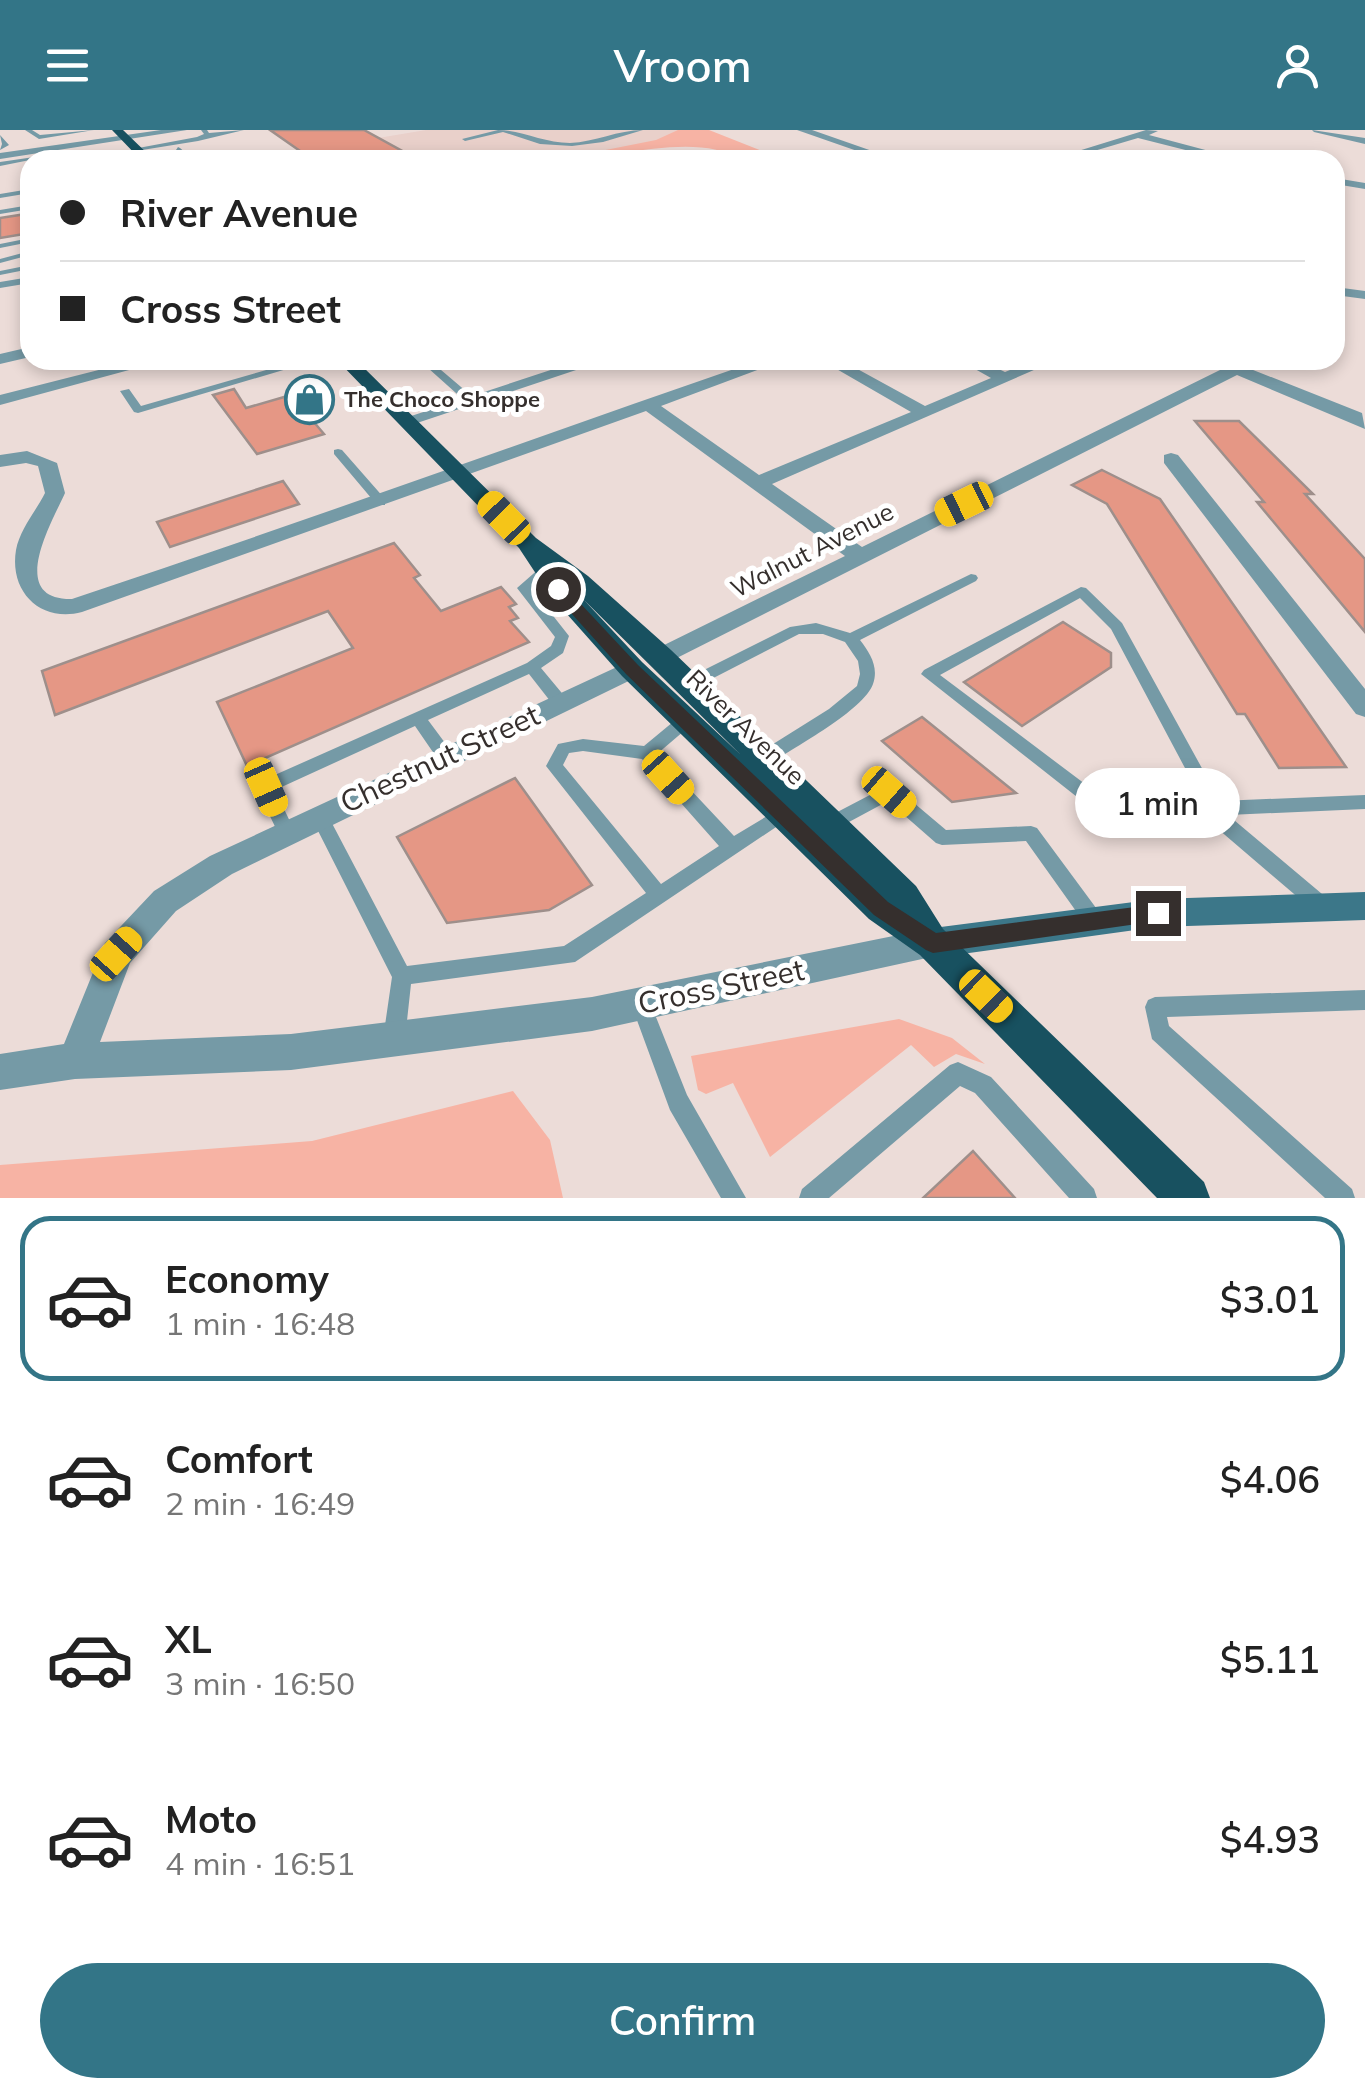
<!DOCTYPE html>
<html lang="en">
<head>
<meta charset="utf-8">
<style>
  :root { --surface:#fff; --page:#f6f6f6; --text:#222; --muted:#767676; --line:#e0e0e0; --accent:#337587 }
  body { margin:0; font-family:Mulish,sans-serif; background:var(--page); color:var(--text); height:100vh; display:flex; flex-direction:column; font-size:38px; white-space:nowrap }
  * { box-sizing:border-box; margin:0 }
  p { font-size:32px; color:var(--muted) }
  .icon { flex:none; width:55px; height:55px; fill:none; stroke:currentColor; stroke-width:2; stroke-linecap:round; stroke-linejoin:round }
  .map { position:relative; height:1068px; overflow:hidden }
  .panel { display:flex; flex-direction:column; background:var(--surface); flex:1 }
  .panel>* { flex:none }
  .banner { position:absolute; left:20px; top:20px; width:1325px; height:220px; border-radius:30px; box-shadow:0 5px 15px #0003; display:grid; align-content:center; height:220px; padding:0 40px; background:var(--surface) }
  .end { position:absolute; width:45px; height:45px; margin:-22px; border:12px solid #352f2d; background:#fff; box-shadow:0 0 0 5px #fff }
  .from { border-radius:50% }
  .bubble { position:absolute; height:70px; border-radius:35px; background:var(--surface); box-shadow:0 5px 15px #0003; font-size:32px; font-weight:600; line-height:70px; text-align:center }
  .car { position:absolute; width:30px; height:60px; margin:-30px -15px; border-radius:12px; box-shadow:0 0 8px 2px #0007; background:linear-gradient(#f5c518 24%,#345 0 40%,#f5c518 0 76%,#345 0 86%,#f5c518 0) }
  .banner b { display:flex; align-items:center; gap:35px; height:95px; font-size:38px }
  .banner b+b { border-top:2px solid var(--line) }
  .banner i { width:25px; height:25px; background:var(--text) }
  ul { padding:18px 0 0; list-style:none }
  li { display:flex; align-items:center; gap:30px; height:165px; margin:0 20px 15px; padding:0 20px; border:5px solid transparent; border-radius:30px }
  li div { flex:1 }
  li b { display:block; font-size:38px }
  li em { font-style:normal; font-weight:600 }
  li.current { border-color:var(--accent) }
  li>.icon { width:90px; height:90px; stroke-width:1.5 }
  .button { display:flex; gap:20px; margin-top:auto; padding:20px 40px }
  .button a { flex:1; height:115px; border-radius:60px; background:var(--accent); color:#fff; font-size:40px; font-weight:600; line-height:115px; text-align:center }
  header { display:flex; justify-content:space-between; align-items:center; height:130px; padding:0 40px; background:var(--accent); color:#fff; font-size:45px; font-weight:600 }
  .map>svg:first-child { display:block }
  .built { fill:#e9d0ca }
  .green { fill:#f7b3a4 }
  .building { fill:#e59785; stroke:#9e8f8b; stroke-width:2.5 }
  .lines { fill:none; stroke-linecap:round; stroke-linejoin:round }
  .service { fill:#759aa6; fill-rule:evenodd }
  .minor { fill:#759aa6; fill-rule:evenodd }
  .tertiary { fill:#759aa6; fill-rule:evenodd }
  .secondary { fill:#3c7789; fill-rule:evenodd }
  .trunk { fill:#185160; fill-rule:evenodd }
  .route { fill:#352f2d }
  .labels { text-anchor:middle; stroke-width:10; stroke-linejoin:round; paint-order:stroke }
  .far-poi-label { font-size:22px; font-weight:bold; fill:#352f2d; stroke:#fff; text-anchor:start }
  .street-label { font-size:25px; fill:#352f2d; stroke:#fff }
  .near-street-label { font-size:30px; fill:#352f2d; stroke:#fff }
</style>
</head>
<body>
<header><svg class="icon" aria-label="menu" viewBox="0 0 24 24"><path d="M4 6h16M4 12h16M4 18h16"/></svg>Vroom<svg class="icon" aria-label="person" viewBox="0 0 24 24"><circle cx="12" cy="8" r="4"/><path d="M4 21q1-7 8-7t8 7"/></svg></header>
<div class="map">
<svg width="1365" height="1068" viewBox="0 0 1365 1068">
  <rect width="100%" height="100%" fill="#ecdcd8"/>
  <path class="built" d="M426,0h256l10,4 -130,26h-179l-29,-18z"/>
  <path class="green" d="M678,0h31l76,30h-42c-50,-30 -127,0 -188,0l101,-20z
    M899,889l53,19 33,26 -29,-10 -22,13 -23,-22 -141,112 -37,-74 -27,11 -8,-4 -7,-34z
    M513,961l37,49 13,58h-563v-33l312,-24z"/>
  <path class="building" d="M270,0h94l40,22 -43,8h-48z
    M26,84l4,19 -30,5v-20z
    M234,259l12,19 45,-13 33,39 -67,20 -44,-59z
    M1195,291h44l74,73h-8l60,65v73l-108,-130h7z
    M1102,340l58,29 186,268 -67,1 -34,-54h-8l-130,-210 -35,-19z
    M283,351l16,23 -129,43 -13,-25z
    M394,413l26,32 -6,3 27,33 60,-24 15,17 -7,3 9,11 -8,3 19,21 -282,124 -30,-64 136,-54 -25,-37 -273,104 -13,-44z
    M1063,492l48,31v14l-89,59 -58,-44z
    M922,587l94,76 -64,9 -70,-61z
    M515,648l77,107 -43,25 -102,13 -50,-86z
    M973,1021l42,47h-92z"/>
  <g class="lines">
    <path class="service" d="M25,0h7l8,5 54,-5 -55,9z
      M201,0h6l2,3 35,-3 -46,11 -62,10 -3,-2 64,-12 7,-3z
      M498,0c23,0 46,13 72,13 25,-1 48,-13 73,-13l-40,12 -31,4 -32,-2 -37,-12 -38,9 -3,-2z
      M0,5l9,10 -9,5 2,-6z
      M178,17l2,1 14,12h-7l-11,-10z
      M92,20l11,10h-7l-5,-6 -25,4 2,2h-38l-30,6v-4l48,-7 11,2z
      M258,24l-2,3 -33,3 3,-2z
      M30,59v4l-30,5v-4z
      M30,75v4l-30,5v-4z
      M30,108v4l-30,6v-4z
      M30,121v4l-30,8v-4z
      M30,135v4l-30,6v-4z
      M30,147v6l-30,5v-6z
      M301,230h16l-179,53 -4,-1 -14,-21 9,-2 12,17z
      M372,230h16l-33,11 -5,-3z
      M428,234h6l40,34v4h-8l-38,-34z
      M338,319l4,1 43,49v6h-8l-43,-51v-4z
      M546,436l7,4 -21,19 37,47 -6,17 -22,15 25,30 2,4 -2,4h-12l-25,-32 -101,46 23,31 2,5 -2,5h-12l-24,-35 -140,64 20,42 -3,5 -6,2 -6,-2 -24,-50 3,-5 268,-119 24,-17 4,-9 -38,-49 24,-21z
      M971,444l5,1 2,3 -2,3 -116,59c10,13 19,27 13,44 -9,26 -78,63 -102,79h-12l-2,-5 2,-5 70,-44 28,-23 3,-12 -2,-13 -13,-19 -22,-8h-24l-105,54 -5,1 -8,-5 3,-4 106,-53 26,-4 34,10z
      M1081,457l5,1 36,35 98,178 145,-6v14l-137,6 100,84 3,6 -3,6 -7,2 -7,-2 -96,-82 -8,-14 -119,-7 -170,-134 3,-4zM1080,468l31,31 91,171 -101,-4 -161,-121z
      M685,585l6,2 2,4 -2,4 -34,29 77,82 48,-29 6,2 3,5 -3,5 -213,143 -164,22 -6,55 -3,8 -8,3 -8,-3 -3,-8 9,-62 -82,-162 3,-5 6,-2 6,2 82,156 157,-20 82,-53 -100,-127 12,-22 25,-5 61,7 35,-29zM583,621l59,8 77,87 -58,38 -98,-119 6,-12z
      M889,655l6,2 51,43 85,-4 6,2 65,88 3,6 -3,6 -7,3 -7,-3 -62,-87 -84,4 -6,-2 -48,-42 -52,28 -6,2 -6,-2 -3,-5 3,-5z
      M1365,860v20l-198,7 2,9 183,163 3,9h-30l-173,-159 -7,-32 3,-7 7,-3z
      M641,864l7,3 39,98 59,103h-25l-51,-88 -39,-106 3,-7z
      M958,932l33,15 103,112 3,9h-28l-94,-105 -15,-7 -131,112h-30l3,-9 148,-124z"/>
    <path class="minor" d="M797,0h15l86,30h-15z
      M1146,0l12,1 -9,4 94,25h-18l-87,-22 -71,21 -5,-3z
      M1312,0l53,8v6l-51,-12z
      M1335,48l30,5v6l-30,-5z
      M1335,157l30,4v8l-30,-4z
      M30,217v10l-30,7v-10z
      M138,230h28l-166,45v-10z
      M581,230h25l-192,64 -6,1 -9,-5z
      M760,230h24l-123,46 98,69 152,-63 -90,-52h20l84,46 66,-28 -32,-18h21l25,12 30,-12h22l-285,124 90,63 360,-178 -17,-9h23l134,53 3,16 -128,-54 -576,291 -9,-3 -3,-6 3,-6 193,-95 -199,-145 -564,201c-41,11 -73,-20 -66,-62 4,-21 20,-39 29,-57l-7,-27 -12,-3 -26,4v-12l27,-4 30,12 8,30c-13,29 -59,107 7,106 231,-77 459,-160 688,-239z
      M1171,323l7,2 187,234v28l-9,-3 -192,-251v-8z"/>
    <path class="tertiary" d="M161,0h26l-187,29v-6z
      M632,530l13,9 -4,6 -409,199 -56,37 -46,52 -30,79 191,-8 301,-37 341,-69 12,4 4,11 -4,11 -353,77 -301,39 -216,9 -75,11v-36l64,-10 41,-101 49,-52 56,-35z"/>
    <path class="secondary" d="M1365,762v28l-208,7 -224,31 -12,-4 -4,-11 4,-11 12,-4 224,-29z"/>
    <path class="trunk" d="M112,0h11l31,30h-13z
      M337,230h19l180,178 52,38 83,74 245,236 27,43 261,253 6,16h-53l-237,-243 -51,-36 -247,-243 -72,-81 -31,-47zM584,470l157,155 -99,-93z"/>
  </g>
  <path class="route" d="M553,456h11l74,79 250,237 48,31 222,-29 7,3 3,6 -3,7 -232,33 -7,-3 -52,-35 -248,-241 -73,-81z"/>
  <defs>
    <symbol id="shop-ring" viewBox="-11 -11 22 22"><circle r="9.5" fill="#fff" stroke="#337587" stroke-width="1.5"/><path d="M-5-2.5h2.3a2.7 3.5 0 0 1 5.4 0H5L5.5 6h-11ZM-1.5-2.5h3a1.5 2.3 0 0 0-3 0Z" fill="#337587"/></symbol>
  </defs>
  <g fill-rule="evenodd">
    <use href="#shop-ring" x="282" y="242" width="55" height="55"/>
  </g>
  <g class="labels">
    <g class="far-poi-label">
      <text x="344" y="277">The Choco Shoppe</text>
    </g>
    <g class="street-label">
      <text transform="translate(812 420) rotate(-27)" y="9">Walnut Avenue</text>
      <text transform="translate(746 597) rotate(44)" y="9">River Avenue</text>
    </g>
    <g class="near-street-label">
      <text transform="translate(440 629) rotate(-25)" y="10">Chestnut Street</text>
      <text transform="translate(721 857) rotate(-12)" y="10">Cross Street</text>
    </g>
  </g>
</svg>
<i class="end from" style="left:558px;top:459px"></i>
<i class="end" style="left:1158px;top:783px"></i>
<div class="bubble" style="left:1075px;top:638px;width:165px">1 min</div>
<i class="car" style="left:964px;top:374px;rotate:244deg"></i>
<i class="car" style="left:504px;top:388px;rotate:316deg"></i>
<i class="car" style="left:668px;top:647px;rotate:138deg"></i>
<i class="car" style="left:266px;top:657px;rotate:156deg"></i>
<i class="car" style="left:889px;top:662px;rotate:131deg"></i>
<i class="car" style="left:116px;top:824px;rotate:42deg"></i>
<i class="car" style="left:986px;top:866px;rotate:134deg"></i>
<div class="banner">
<b><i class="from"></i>River Avenue</b>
<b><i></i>Cross Street</b>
</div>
</div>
<section class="panel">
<ul>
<li class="current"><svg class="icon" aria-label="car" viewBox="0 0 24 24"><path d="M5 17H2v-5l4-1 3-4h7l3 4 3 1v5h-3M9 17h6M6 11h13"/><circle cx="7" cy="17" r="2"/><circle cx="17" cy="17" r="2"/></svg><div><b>Economy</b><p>1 min · 16:48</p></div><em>$3.01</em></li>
<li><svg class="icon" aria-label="car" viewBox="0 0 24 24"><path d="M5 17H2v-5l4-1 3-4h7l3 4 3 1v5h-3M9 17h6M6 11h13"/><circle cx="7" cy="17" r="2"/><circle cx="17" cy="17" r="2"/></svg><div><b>Comfort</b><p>2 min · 16:49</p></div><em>$4.06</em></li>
<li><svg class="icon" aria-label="car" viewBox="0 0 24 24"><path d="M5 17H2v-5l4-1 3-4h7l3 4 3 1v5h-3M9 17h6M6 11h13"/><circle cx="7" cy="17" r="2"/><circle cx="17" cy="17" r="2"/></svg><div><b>XL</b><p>3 min · 16:50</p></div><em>$5.11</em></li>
<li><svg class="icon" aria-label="car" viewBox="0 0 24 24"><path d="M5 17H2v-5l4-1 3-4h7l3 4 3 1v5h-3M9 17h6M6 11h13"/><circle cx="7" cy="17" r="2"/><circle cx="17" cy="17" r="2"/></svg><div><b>Moto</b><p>4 min · 16:51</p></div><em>$4.93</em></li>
</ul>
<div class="button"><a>Confirm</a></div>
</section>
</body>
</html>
